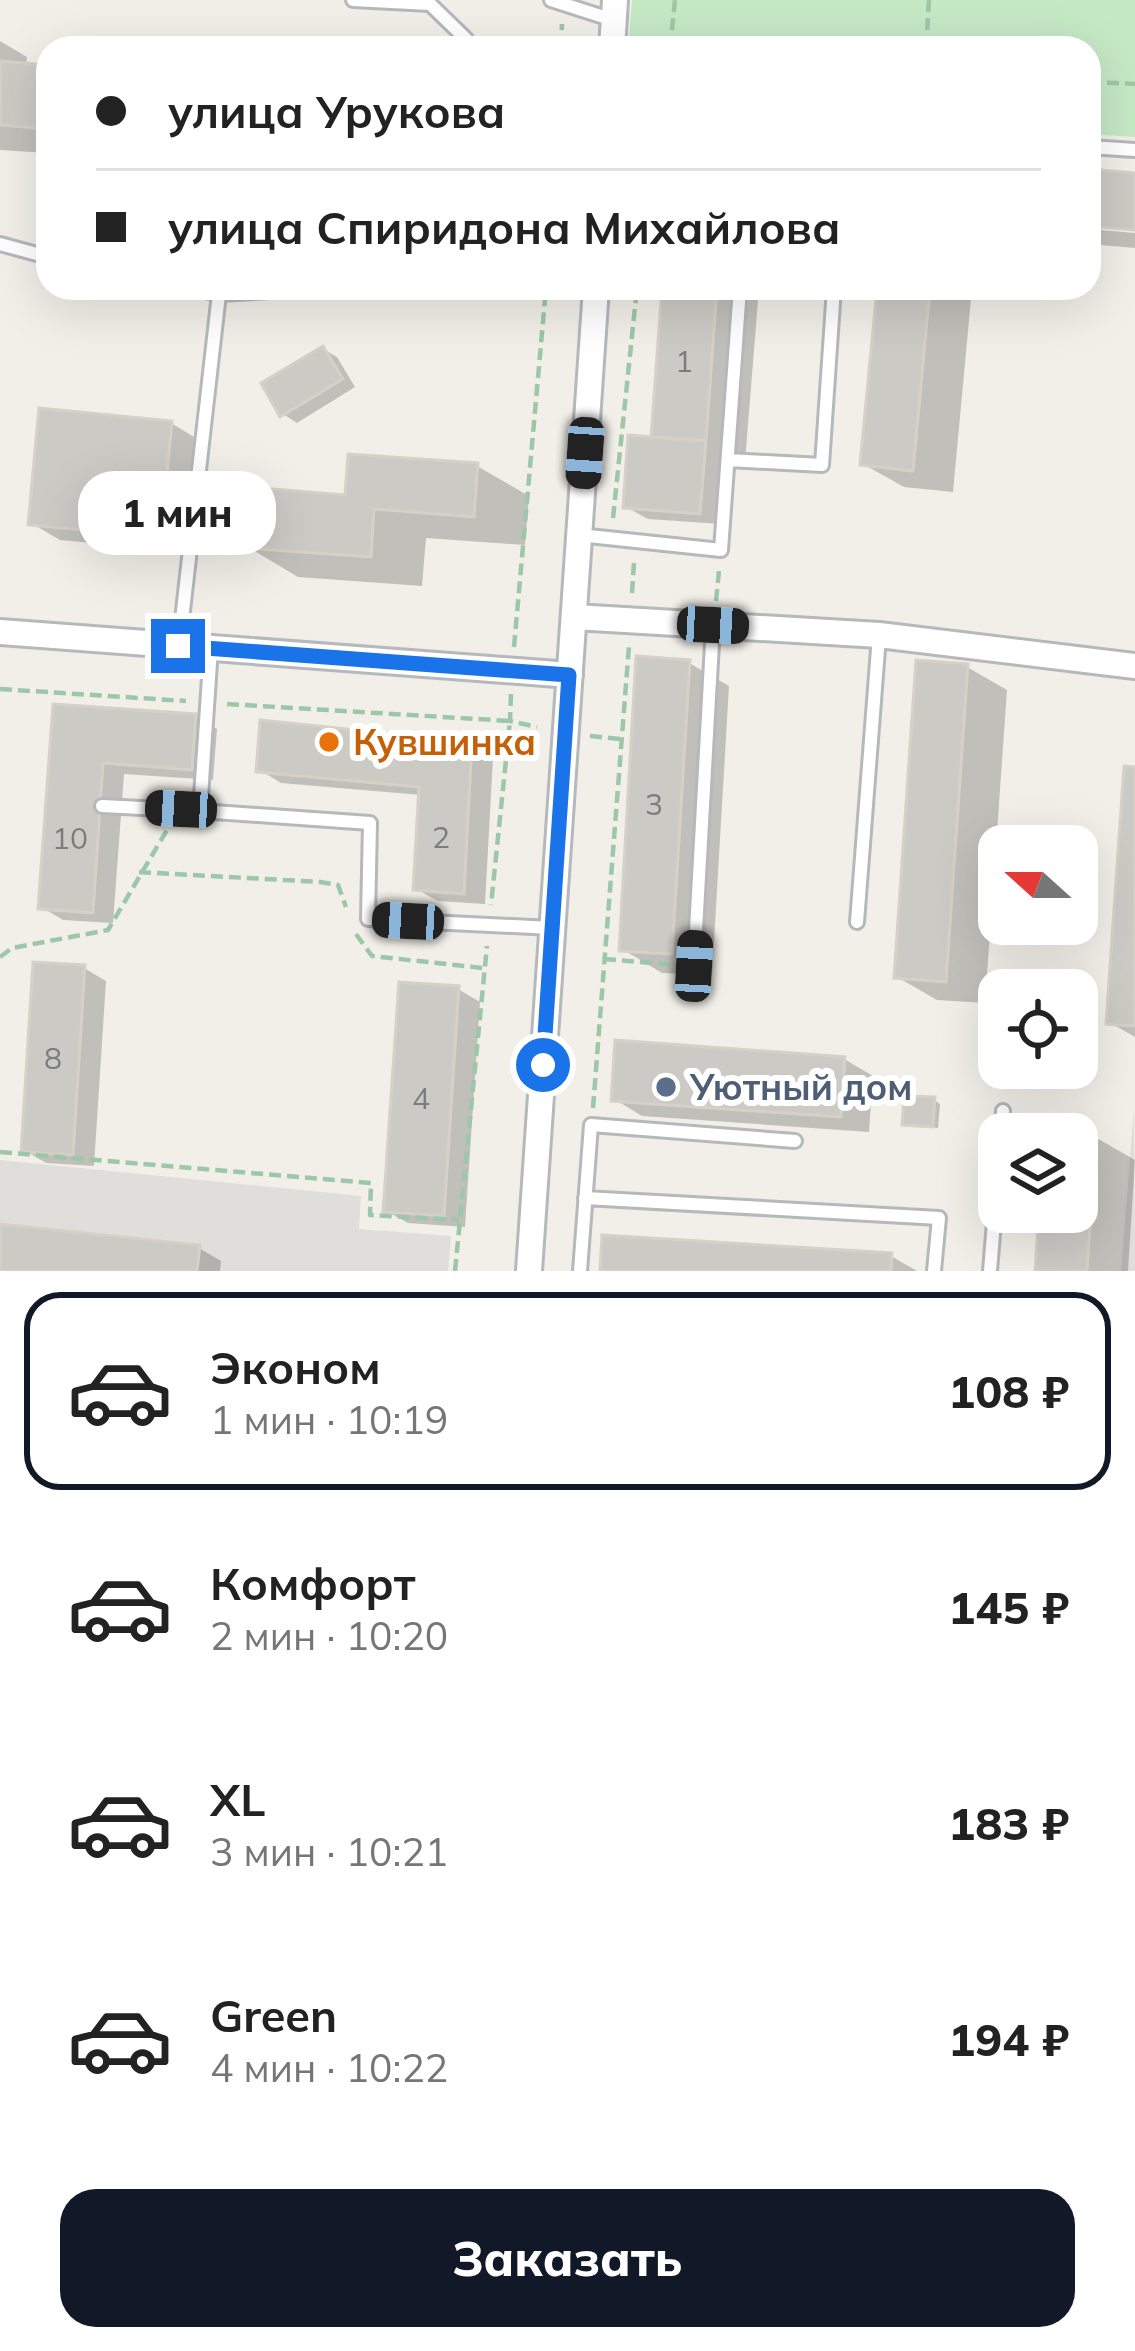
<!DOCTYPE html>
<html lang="ru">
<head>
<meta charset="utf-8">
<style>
  :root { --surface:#fff; --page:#f2f2f2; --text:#222; --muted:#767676; --line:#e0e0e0; --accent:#111827 }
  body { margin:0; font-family:Mulish,sans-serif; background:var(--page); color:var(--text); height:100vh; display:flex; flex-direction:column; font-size:45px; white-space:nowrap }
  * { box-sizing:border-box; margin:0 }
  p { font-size:39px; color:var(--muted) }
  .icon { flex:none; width:66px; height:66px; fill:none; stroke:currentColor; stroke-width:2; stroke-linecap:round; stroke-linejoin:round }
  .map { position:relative; height:1271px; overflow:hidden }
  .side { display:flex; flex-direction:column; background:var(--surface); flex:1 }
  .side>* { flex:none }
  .hud { position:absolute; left:36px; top:36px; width:1065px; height:264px; border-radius:36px; box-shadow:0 12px 48px #0002; display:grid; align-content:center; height:264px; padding:0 60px; background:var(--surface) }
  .needle { width:78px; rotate:291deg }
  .tools { position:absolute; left:978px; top:825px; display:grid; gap:24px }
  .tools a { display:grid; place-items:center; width:120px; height:120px; border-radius:24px; background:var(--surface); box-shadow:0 12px 48px #0002; font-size:60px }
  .end { position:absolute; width:54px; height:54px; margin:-27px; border:15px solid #1a73e8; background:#fff; box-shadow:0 0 0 6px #fff }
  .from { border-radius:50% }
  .bubble { position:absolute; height:84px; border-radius:36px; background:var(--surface); box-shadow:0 12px 48px #0002; font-size:39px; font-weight:800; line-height:84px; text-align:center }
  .car { position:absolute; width:36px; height:72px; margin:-36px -18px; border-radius:15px; box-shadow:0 0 9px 3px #0007; background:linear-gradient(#222 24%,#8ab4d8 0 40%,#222 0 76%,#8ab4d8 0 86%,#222 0) }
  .hud b { display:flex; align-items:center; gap:42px; height:114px; font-size:45px }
  .hud b+b { border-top:3px solid var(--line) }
  .hud i { width:30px; height:30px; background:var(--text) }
  ul { padding:21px 0 0; list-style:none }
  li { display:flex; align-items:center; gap:36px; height:198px; margin:0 24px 18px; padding:0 36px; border:6px solid transparent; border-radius:36px }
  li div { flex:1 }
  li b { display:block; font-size:45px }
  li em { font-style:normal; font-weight:800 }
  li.on { border-color:var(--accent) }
  li>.icon { width:108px; height:108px; stroke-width:1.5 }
  .primary-button { display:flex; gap:24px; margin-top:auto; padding:24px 60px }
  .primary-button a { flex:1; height:138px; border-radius:36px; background:var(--accent); color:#fff; font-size:48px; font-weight:800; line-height:138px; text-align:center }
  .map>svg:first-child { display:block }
  .industrial { fill:#e0deda }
  .green { fill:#c5e8c5 }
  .shadow { fill:#0003 }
  .building { fill:#cccac5; stroke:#d6d1c6; stroke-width:3 }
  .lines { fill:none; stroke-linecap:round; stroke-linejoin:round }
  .lane-casing { stroke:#b5b8bc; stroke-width:18 }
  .street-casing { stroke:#b5b8bc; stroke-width:30 }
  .path { stroke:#9cc7a9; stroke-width:4.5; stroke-dasharray:12 6; stroke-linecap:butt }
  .lane { stroke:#fff; stroke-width:12 }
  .street { stroke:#fff; stroke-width:24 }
  .route { stroke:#1a73e8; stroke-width:15 }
  .food-dot { fill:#e8710a; stroke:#fff; stroke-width:4.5 }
  .service-dot { fill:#5c6f8a; stroke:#fff; stroke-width:4.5 }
  .labels { text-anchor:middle; stroke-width:12; stroke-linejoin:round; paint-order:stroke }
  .number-label { font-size:30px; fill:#7a7d7f }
  .food-label { font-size:36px; font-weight:bold; fill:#c56008; stroke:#fff; text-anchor:start }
  .service-label { font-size:36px; font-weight:bold; fill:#4e5e75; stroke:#fff; text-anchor:start }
</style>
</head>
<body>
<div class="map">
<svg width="1135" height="1271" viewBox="0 0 1135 1271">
  <rect width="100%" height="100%" fill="#f1efe8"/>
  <path class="industrial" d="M1134,1108l1,163h-14z
    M0,1160l361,36 -2,33 92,7 -3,35h-448z"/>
  <path class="green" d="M632,0h503v137l-46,-3v-86h-461z"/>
  <path class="shadow" d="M0,41l27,16 -1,9 22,2v85l-48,-3z
    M1089,229l46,4v15l-46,-4z
    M665,288h94l-14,174 -19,-2 -5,64 -73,-5 -22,-12 28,-67z
    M880,288h92l-19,204 -49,-5 -41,-23z
    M323,349l14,8 18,30 -58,36 -14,-9z
    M171,423l28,17 -10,112 -129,-12 -29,-17z
    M477,466l52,30 -4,49 -99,-7 -4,48 -124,-9 -52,-31 102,-48z
    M689,663l40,23 -17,289 -50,-2 -40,-24z
    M967,667l40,23 -22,313 -48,-3 -40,-23z
    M56,707l139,10 22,12 -4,51 -89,-6 -11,149 -50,-3 -22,-13z
    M471,745l22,13 -8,146 -47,-3 -22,-12 5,-94 -140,-12 -21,-13z
    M1135,770v267l-26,-15z
    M84,968l22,13 -12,185 -48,-3 -22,-13z
    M458,989l22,13 -15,225 -57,-4 -22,-12z
    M844,1059l29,17 -4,56 -227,-16 -28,-17z
    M934,1100l6,4 -2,24 -32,-4z
    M1077,1136l18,1 40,23 -7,111h-90l4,-59h35z
    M199,1248l22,13 -1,10h-220v-19z
    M891,1256l26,15h-314z"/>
  <path class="building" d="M0,61l48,4v64l-48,-4z
    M1089,169l46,4v57l-46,-4z
    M662,288h55l-11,153 -55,-4z
    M877,288h53l-17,183 -53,-6z
    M323,346l20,33 -63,38 -19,-34z
    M39,408l133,13 -11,116 -133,-12z
    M628,435l78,6 -6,73 -77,-6z
    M348,454l130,9 -4,54 -100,-8 -3,48 -128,-9 4,-61 98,8z
    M636,656l54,4 -18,294 -53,-3z
    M916,660l52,4 -22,318 -52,-4z
    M53,704l143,10 -4,56 -89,-7 -10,150 -55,-4z
    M260,720l212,22 -8,152 -51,-4 6,-103 -163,-15z
    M1124,766l11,1v259l-29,-2z
    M33,962l52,3 -12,190 -52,-3z
    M399,982l60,4 -15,230 -61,-4z
    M615,1040l230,17 -4,60 -230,-16z
    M904,1096l31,1 -2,30 -31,-2z
    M1044,1131l52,3 -9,137h-52l4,-59h38v-78z
    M0,1224l200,21 -3,26h-197z
    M602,1235l290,18 -1,18h-291z"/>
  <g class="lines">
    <defs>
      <path id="lane" d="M353,0l77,4 36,35 -1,9
        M551,0l62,20
        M1089,147l46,3
        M0,244l48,13
        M191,288l28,6
        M728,460l94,5 12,-177
        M579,535l142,15 19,-262
        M179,646l40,-352 104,-6
        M102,806l98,5 11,-163
        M200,811l170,12 -2,96 184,9
        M857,922l22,-286
        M694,966l19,-340
        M1001,1134l2,-23
        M585,1198l354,20 -5,53
        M580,1271l11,-146 204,16
        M990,1271l9,-110"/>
      <path id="street" d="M612,48l3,-48
        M574,617l305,18 256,31
        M0,632l570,43
        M529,1271l67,-983"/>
    </defs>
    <use href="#lane" class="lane-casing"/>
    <use href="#street" class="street-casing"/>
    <path class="path" d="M561,48l1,-24
      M670,48l5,-48
      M926,48l3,-48
      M1089,82l46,2
      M613,518l24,-230
      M632,593l2,-31
      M716,601l3,-30
      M514,647l32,-359
      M0,689l186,12
      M511,694l-1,27 27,6
      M227,704l283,17 -19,184
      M590,736l30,3
      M139,872l181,10 18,3 8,22
      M356,934l16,22 111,12
      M0,957l12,-9 96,-18 59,-100
      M604,959l72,6
      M593,1108l36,-462
      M0,1152l371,31 -1,32 89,5
      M455,1271l32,-325"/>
    <use href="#lane" class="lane"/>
    <use href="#street" class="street"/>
  </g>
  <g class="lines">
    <path class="route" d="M178,646l391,29 -26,390"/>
  </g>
  <circle class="food-dot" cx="329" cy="742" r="12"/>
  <circle class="service-dot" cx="666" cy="1087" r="12"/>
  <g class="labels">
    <g class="number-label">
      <text x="684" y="372">1</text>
      <text x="654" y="815">3</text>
      <text x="441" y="848">2</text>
      <text x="70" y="849">10</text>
      <text x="53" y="1069">8</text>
      <text x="421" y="1109">4</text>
    </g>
    <g class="food-label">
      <text x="353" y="755">Кувшинка</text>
    </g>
    <g class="service-label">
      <text x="690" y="1100">Уютный дом</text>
    </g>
  </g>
</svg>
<div class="tools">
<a><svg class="needle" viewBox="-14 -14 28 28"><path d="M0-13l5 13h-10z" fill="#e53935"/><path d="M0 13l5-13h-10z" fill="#767676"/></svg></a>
<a><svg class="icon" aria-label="locate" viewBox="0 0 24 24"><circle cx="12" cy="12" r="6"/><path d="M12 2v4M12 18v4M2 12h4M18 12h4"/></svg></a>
<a><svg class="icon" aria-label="layers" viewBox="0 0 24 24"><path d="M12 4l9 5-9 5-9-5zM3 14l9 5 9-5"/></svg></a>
</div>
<i class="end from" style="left:543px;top:1065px"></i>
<i class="end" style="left:178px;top:646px"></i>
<div class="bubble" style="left:78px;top:471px;width:198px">1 мин</div>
<i class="car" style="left:585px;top:453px;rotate:184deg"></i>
<i class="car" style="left:713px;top:625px;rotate:93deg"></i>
<i class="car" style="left:181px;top:809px;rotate:273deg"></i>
<i class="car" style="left:408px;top:921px;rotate:273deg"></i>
<i class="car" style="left:694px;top:966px;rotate:3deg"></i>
<div class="hud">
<b><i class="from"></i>улица Урукова</b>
<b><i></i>улица Спиридона Михайлова</b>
</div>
</div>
<section class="side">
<ul>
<li class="on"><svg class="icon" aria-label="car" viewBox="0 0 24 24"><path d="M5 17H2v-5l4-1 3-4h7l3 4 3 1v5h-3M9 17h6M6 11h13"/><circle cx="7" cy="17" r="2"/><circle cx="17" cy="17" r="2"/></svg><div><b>Эконом</b><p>1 мин · 10:19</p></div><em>108 ₽</em></li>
<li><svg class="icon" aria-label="car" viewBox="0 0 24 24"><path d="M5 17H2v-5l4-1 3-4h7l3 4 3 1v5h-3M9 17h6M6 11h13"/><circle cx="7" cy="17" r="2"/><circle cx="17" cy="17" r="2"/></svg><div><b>Комфорт</b><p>2 мин · 10:20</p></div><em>145 ₽</em></li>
<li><svg class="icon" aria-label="car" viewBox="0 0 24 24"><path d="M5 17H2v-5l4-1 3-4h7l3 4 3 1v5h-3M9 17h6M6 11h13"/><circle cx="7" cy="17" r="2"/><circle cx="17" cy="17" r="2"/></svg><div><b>XL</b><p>3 мин · 10:21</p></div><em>183 ₽</em></li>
<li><svg class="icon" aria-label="car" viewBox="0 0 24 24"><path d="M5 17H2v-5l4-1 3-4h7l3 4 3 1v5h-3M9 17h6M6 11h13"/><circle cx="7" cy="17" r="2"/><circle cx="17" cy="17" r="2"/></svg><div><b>Green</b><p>4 мин · 10:22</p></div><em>194 ₽</em></li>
</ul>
<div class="primary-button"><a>Заказать</a></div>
</section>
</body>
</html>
